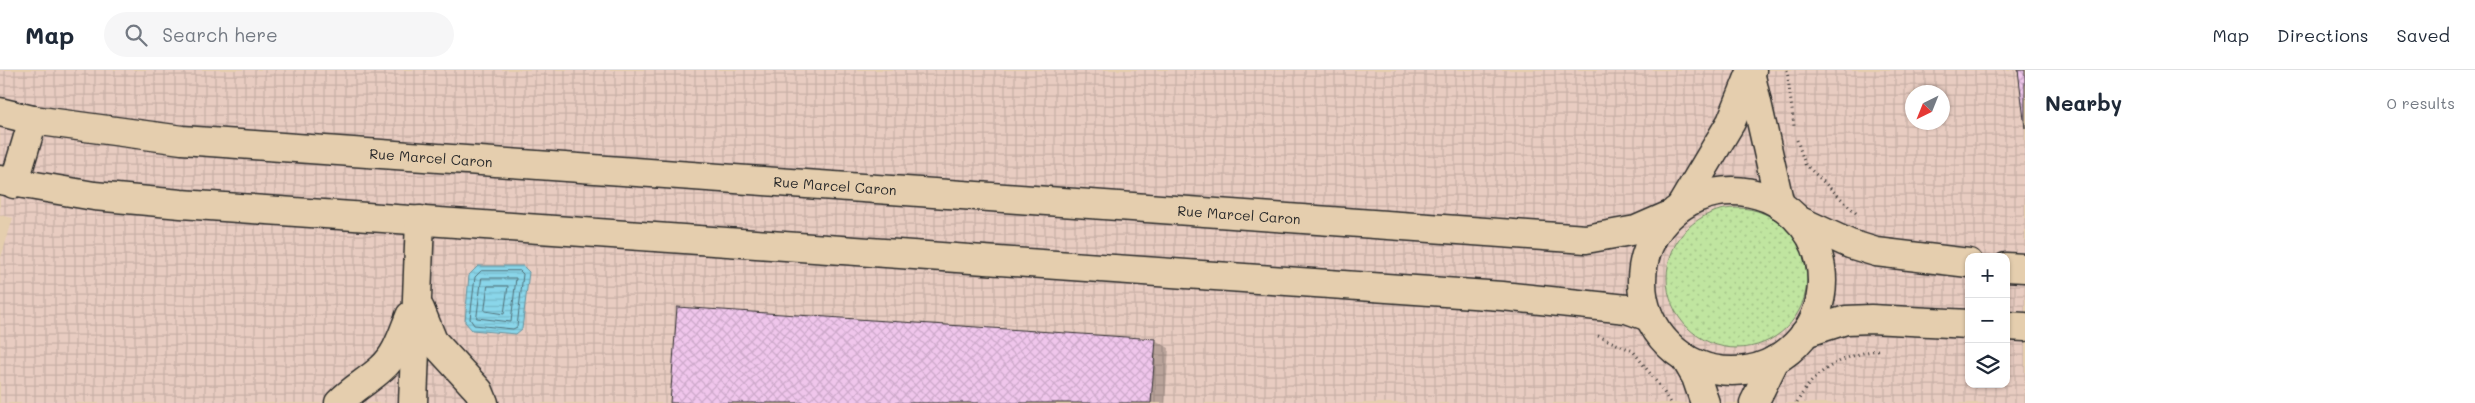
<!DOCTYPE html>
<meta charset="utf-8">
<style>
:root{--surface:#fff;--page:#f6f6f7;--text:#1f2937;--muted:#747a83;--line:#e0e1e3}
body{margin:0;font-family:Mali,sans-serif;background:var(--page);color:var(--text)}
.controls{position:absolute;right:15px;bottom:15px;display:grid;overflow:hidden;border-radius:10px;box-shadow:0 1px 4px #0004}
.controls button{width:45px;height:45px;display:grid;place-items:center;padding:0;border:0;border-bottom:1px solid var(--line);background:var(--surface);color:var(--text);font:25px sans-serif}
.compass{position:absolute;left:1905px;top:15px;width:45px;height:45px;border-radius:50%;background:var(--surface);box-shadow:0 1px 4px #0004;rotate:223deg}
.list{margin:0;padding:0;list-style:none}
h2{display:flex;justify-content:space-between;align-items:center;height:65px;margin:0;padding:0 20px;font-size:21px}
h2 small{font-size:16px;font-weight:400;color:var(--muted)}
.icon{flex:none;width:28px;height:28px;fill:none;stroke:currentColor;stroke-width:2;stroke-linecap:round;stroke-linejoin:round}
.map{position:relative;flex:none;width:2025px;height:333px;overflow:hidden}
header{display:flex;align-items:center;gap:30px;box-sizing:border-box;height:70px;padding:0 25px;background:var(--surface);border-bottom:1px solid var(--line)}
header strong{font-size:24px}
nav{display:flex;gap:28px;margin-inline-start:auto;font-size:18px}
.search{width:350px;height:45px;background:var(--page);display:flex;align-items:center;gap:12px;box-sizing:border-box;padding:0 18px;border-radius:28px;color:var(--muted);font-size:19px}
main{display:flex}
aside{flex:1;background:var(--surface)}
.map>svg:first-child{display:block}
.industrial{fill:url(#industrial-grid);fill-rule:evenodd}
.grass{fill:url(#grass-dots);stroke:#768866}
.water{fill:url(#water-rules);stroke:#64929e}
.shadow{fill:#0003}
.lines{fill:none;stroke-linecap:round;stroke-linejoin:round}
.shore{stroke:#516f77;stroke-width:1}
.building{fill:url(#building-cross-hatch);stroke:#2b2b2b}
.minor-casing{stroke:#2b2b2b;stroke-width:31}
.path{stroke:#2b2b2b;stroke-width:3;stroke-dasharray:1 4;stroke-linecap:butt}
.minor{stroke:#e5ceae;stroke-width:28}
.labels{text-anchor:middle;stroke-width:4.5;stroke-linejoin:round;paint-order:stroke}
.street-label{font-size:14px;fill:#2b2b2b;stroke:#e5ceae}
</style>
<header>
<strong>Map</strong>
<div class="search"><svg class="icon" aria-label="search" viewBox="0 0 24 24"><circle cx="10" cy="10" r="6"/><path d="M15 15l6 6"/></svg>Search here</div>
<nav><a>Map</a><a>Directions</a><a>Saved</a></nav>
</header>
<main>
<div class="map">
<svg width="2025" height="333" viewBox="0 0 2025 333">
<defs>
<pattern id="industrial-grid" width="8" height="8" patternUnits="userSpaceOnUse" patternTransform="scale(1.25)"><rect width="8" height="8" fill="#e8ccc1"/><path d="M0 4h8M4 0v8" fill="none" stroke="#c7afa6"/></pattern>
<pattern id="grass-dots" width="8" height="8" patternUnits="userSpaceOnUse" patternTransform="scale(1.25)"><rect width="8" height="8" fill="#c0e5a0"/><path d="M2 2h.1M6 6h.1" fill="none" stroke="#a5c58a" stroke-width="1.8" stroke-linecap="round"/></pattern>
<pattern id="water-rules" width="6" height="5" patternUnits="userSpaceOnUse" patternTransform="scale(1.25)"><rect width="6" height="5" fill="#8ad6ea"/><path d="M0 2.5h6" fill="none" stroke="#77b8c9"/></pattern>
<pattern id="building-cross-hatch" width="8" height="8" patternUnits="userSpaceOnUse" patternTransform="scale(1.25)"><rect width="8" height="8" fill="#f0c6ec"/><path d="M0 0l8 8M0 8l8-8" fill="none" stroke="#ceaacb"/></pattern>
</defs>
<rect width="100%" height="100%" fill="#e5ceae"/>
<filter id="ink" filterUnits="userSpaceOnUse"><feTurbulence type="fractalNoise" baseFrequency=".02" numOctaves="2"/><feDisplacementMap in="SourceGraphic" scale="10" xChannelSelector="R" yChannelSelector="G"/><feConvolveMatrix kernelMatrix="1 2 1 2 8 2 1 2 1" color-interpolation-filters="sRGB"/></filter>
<g filter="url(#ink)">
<path class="industrial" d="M0,0h2025v333h-2025v-142l13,-43 -13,-3zM1912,22h30v30h-30zM1969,187h37v127h-37z"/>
<circle class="grass" cx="1737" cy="208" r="70"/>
<polygon class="water" points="478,196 523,196 529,202 522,259 516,264 472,260 465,252 469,205"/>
<polygon class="shadow" points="1155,270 1169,278 1165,333 671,333"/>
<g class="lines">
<g class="shore">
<polygon points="520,201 523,204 517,257 513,259 474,255 470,249 475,207 481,201"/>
<polygon points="482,208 516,208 511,252 477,248"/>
<polygon points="488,216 508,216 504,244 485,241"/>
</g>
</g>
<g class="building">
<polygon points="2018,0 2025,0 2025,58"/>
<polygon points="677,237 1156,269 1151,333 670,333"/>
</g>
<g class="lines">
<defs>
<g id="minor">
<polyline points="1751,6 1780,135"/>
<polyline points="0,42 33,50 182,70 1586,169 1636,160 1668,146"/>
<polyline points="0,110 94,126 181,134 1502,226 1627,239 1649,247"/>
<polyline points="14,114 33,50"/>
<circle cx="1732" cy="211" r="90"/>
<polyline points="1681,136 1731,52 1752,0"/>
<polyline points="1798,150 1850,174 1876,182 1969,193"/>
<polyline points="2006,197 2025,198"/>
<polyline points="420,239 433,271 479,321 484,333"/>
<polyline points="2006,256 2025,257"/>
<polyline points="1805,263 1846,250 1871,249 1969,254"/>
<polyline points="1685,288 1696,307 1705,333"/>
<path d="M339,333c13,-14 29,-22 43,-35 15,-13 21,-35 28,-52"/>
<polyline points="413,333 420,150"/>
<polyline points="1754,333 1775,290"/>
</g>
</defs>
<use href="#minor" class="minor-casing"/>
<g class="path">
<polyline points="1787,0 1794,56"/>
<polyline points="1797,70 1805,94 1856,143"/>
<polyline points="1598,266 1633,281 1662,319 1670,333"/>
<path d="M1797,333c15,-32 47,-48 81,-53"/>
</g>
<use href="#minor" class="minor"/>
</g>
</g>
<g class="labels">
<g class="street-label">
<text transform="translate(431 88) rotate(4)" y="5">Rue Marcel Caron</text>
<text transform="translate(835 116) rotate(4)" y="5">Rue Marcel Caron</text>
<text transform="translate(1239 145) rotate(4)" y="5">Rue Marcel Caron</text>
</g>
</g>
</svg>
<div class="controls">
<button>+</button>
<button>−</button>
<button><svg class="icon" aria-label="layers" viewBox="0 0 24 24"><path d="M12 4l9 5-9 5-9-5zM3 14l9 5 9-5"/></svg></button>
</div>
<svg class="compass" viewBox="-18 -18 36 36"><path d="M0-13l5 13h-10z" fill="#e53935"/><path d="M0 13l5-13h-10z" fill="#747a83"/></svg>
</div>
<aside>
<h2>Nearby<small>0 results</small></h2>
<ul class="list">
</ul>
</aside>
</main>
